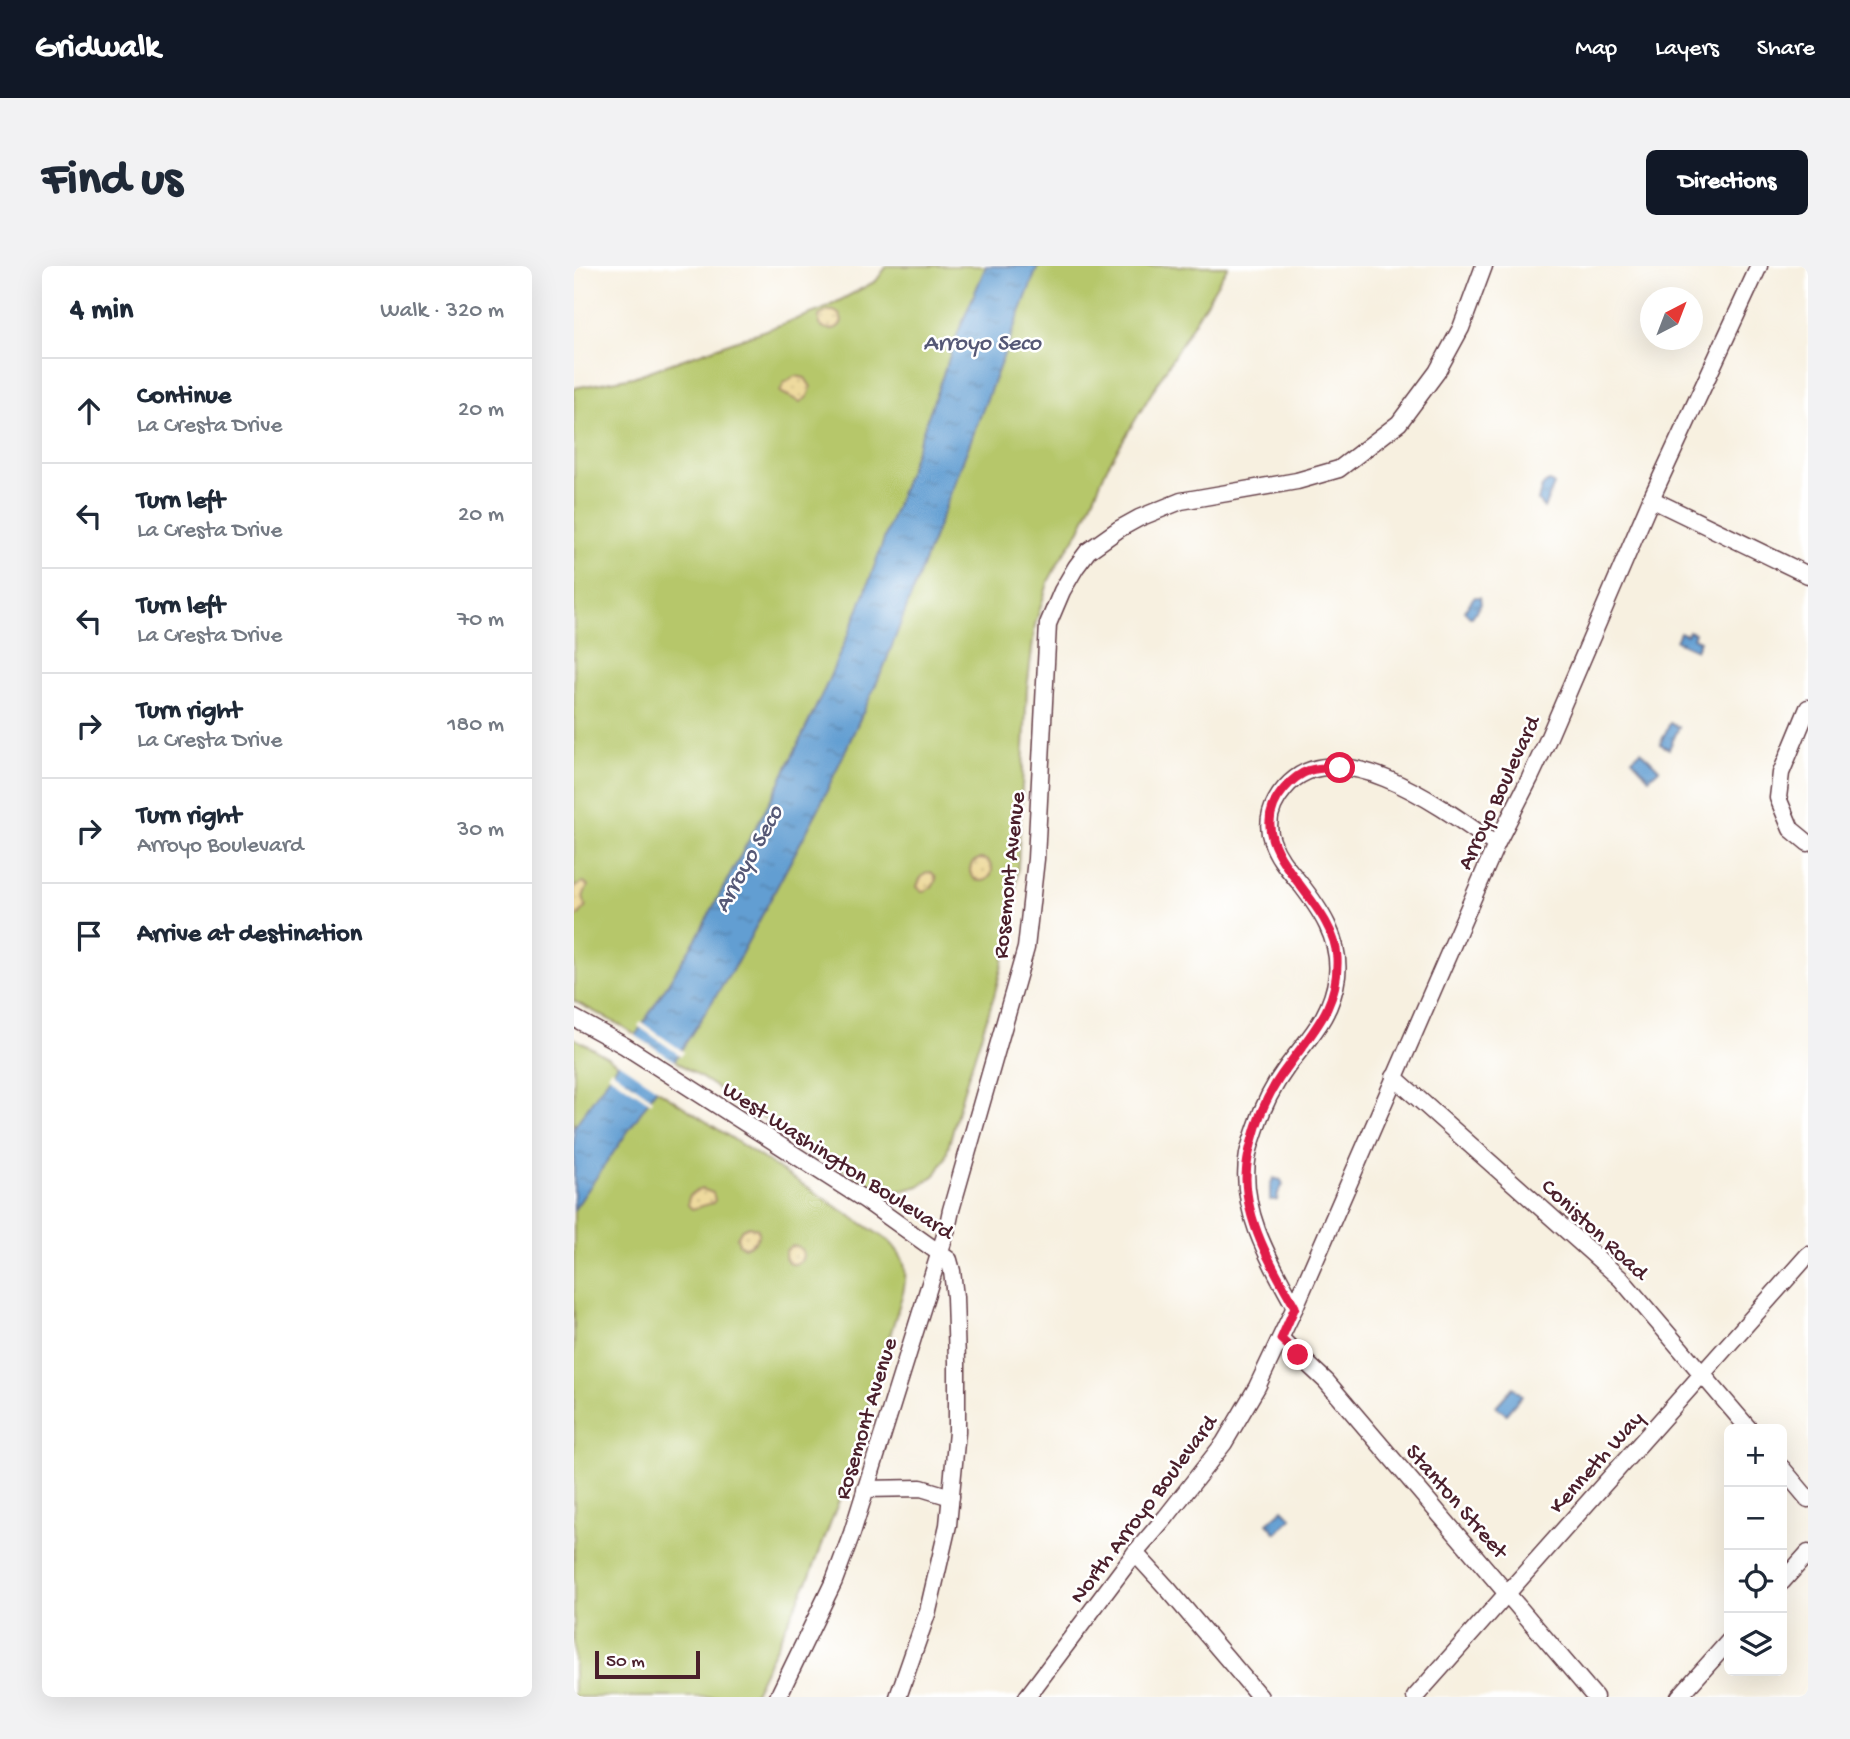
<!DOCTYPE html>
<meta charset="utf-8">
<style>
:root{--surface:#fff;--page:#f2f2f3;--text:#1f2937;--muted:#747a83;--line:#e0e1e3;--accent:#111827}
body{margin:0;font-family:"Gochi Hand",sans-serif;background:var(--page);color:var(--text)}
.controls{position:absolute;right:21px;bottom:21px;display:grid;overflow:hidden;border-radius:10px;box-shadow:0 7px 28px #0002}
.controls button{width:63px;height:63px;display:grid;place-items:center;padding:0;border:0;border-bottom:2px solid var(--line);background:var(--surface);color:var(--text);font:35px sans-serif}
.compass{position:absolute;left:1066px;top:21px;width:63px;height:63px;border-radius:50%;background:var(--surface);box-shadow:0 7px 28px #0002;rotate:42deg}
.scale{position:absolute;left:21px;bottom:18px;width:105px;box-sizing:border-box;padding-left:7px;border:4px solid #4a1f2b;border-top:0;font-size:19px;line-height:24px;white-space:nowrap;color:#4a1f2b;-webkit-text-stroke:5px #fff;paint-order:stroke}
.stop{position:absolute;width:21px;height:21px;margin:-16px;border:5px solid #e11d48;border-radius:50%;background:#fff}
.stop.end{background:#e11d48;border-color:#fff;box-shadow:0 2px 7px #0008}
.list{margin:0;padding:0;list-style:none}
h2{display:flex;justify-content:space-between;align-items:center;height:91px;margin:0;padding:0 28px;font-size:30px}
h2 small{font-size:23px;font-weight:400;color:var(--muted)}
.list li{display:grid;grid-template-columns:46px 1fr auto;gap:21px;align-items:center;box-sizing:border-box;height:105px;padding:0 28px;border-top:2px solid var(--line)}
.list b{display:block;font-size:26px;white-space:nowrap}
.list p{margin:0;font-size:23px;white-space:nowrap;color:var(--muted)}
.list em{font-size:23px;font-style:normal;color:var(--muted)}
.icon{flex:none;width:38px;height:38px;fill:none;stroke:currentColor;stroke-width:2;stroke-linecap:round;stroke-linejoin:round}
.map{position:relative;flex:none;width:1234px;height:1431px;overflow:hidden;border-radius:10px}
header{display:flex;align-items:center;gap:42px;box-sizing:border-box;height:98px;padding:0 35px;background:var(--accent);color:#fff}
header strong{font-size:33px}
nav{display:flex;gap:38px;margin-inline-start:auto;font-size:24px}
.intro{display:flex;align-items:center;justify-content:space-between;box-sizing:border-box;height:168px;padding:0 42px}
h1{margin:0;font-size:49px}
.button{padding:18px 32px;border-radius:10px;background:var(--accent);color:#fff;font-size:24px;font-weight:700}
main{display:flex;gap:42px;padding:0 42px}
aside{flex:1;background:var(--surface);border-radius:10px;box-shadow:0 7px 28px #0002}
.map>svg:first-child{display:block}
.grass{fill:#b6c76a;stroke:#80734a;stroke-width:2}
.sand{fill:url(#sand-dots);stroke:#9c7c64;stroke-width:2}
.water{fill:url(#water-ripples);stroke:#565e7e;stroke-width:2}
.pier{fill:#f7f0e0}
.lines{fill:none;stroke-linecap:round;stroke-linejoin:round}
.minor-casing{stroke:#643e46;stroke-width:19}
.minor{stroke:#fff;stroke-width:16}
.route{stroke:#e11d48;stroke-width:9}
.labels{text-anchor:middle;stroke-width:5;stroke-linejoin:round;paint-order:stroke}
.street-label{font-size:23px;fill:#4a1f2b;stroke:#fff}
.water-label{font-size:24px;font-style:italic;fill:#555876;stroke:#fff}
</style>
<header>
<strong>Gridwalk</strong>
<nav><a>Map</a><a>Layers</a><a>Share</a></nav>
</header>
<div class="intro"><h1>Find us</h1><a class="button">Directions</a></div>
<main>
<aside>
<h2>4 min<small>Walk · 320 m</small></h2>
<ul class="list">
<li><svg class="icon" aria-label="ahead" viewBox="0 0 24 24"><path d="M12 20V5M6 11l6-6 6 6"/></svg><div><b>Continue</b><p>La Cresta Drive</p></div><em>20 m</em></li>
<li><svg class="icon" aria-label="left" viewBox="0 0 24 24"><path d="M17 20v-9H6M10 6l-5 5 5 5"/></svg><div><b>Turn left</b><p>La Cresta Drive</p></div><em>20 m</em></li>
<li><svg class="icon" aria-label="left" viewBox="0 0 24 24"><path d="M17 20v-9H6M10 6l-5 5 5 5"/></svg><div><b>Turn left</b><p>La Cresta Drive</p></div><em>70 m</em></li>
<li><svg class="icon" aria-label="right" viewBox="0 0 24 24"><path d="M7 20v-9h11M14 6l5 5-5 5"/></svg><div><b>Turn right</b><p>La Cresta Drive</p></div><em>180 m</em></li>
<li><svg class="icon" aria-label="right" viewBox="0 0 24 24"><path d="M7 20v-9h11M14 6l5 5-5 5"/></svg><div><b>Turn right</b><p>Arroyo Boulevard</p></div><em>30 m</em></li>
<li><svg class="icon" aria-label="arrive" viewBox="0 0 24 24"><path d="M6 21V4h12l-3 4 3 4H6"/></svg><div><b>Arrive at destination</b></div></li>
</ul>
</aside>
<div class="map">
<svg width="1234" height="1431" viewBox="0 0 1234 1431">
<defs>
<pattern id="sand-dots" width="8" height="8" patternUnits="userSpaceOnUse" patternTransform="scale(1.75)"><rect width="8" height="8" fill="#eeda9e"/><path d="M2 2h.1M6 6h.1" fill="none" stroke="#cebb88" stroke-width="1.8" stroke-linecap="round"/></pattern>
<pattern id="water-ripples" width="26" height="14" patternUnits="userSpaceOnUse" patternTransform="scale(1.75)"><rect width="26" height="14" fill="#629ed2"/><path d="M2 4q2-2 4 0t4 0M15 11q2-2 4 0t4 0" fill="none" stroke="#5380ab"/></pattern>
</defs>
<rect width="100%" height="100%" fill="#fff"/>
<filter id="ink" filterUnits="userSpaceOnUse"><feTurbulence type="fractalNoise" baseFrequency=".0143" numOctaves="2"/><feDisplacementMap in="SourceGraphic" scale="14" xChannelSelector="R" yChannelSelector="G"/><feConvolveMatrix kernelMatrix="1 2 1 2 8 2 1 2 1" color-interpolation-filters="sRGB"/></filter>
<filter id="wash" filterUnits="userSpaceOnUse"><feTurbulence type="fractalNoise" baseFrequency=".00686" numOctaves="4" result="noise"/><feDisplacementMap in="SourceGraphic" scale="28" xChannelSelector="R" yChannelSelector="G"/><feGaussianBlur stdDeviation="1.57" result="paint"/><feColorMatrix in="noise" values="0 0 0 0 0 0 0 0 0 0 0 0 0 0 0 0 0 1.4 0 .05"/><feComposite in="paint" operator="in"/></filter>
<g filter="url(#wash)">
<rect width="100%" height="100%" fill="#f7f0e0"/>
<g class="grass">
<polygon points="313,0 654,0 533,201 506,264 487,292 475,314 461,359 453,423 444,599 437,665 420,730 389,826 371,893 361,909 345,920 327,925 307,924 291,918 46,759 0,735 0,122 59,111 248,44 302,15"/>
<path d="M0,772l32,18 283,185c17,17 19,29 14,52l-63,205 -28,73 -60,126h-178z"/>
</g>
<g class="sand">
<path d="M254,45h6l6,4 2,7c-5,9 -15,9 -23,3v-9z"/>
<path d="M221,110l10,2 6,9c-1,8 -4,12 -11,15l-20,-10 4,-9z"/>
<circle cx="407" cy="604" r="11"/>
<path d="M357,606l5,5c0,8 -6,13 -14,14l-5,-4c2,-8 6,-14 14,-15z"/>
<polygon points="9,616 14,620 9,631 12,641 0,654 0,622"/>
<path d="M128,923l11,4 2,7 -2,3 -21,6 -4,-4c-1,-10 6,-14 14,-16z"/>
<path d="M175,960l9,3c2,9 -5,17 -14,18l-5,-3 -2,-7 5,-8z"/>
<circle cx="220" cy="989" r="9"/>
</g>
<g class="water">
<polygon points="412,0 464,0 309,403 244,544 161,700 72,839 0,944 0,861 40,804 123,671 206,516 251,422 285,343 385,64"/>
<path d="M976,216l4,3 -10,23 -6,-7c2,-8 2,-16 12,-19z"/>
<polygon points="900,331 906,331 907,338 898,351 896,351 890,345"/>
<polygon points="1115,365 1121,367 1119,372 1126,375 1122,384 1102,375 1106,366 1113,369"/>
<polygon points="1096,457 1105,461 1095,483 1086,478"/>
<polygon points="1067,485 1085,503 1075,512 1058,493"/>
<polygon points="699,912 707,914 709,919 704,927 703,934 696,934 696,921"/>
<polygon points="939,1121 948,1129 932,1148 922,1140"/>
<polygon points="709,1243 718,1252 702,1267 693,1257"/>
</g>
<g class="pier">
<polygon points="67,756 110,786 107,790 64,760"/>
<polygon points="59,768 103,796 85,824 42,795"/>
<polygon points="37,803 79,833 77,837 33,808"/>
</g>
</g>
<g filter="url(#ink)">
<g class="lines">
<defs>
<g id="minor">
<polyline points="1077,233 1234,309"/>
<polyline points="1234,442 1207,507 1204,532 1217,563 1234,577"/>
<polyline points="0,752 51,780 291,934 375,994 378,1005 381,1031 383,1096 383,1166 374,1259 354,1345 324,1431"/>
<polyline points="820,811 1047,1013 1175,1163"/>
<path d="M721,1041c-25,-45 -57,-99 -47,-153 2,-9 5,-17 8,-26 7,-22 17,-42 31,-61 22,-30 45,-51 50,-91 4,-37 -17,-67 -39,-95 -10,-12 -21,-24 -26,-40 -7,-19 0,-38 13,-53 52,-61 164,24 211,57"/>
<polyline points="707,1073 752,1115 1021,1431"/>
<polyline points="1208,1202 1234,1233"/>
<polyline points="291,1223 347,1222 377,1231"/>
<polyline points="561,1287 594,1323 686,1431"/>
<polyline points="1208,1316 1234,1287"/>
<polyline points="204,1431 260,1315 278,1267 373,963 377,944 452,682 462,593 474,358 488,325 502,301 514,285 545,263 565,252 607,235 723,215 765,203 825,157 863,106 887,62 910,0"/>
<polyline points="453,1431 561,1287 592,1251 650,1177 683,1121 721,1041 922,579 956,512 971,480 1077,233 1185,0"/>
<polyline points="841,1431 1234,989"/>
<polyline points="1105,1431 1155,1375"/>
</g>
</defs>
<use href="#minor" class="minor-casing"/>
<use href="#minor" class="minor"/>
</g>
</g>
<g class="lines" filter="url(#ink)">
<path class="route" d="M724,1089l-17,-16 14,-32c-22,-39 -48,-82 -49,-128 0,-18 5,-35 10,-52 7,-22 18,-43 32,-61 26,-36 51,-60 49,-108 -2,-62 -104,-110 -53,-169 17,-20 30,-22 56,-21"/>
</g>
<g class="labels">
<g class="street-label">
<text transform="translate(923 526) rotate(-65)" y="8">Arroyo Boulevard</text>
<text transform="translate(433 609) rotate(-84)" y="8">Rosemont Avenue</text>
<text transform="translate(265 893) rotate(33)" y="8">West Washington Boulevard</text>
<text transform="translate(1022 962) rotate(43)" y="8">Coniston Road</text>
<text transform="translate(290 1152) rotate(-73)" y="8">Rosemont Avenue</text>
<text transform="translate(1021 1195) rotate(-48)" y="8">Kenneth Way</text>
<text transform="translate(884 1234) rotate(49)" y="8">Stanton Street</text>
<text transform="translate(568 1242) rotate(-53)" y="8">North Arroyo Boulevard</text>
</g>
<g class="water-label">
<text x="408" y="83">Arroyo Seco</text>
<text transform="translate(173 592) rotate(-61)" y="8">Arroyo Seco</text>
</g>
</g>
</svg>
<div class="controls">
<button>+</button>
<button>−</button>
<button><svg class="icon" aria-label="locate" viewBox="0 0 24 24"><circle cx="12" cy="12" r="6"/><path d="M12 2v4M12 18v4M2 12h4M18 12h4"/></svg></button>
<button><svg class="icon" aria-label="layers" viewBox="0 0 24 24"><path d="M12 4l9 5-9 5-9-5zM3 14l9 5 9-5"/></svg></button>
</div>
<svg class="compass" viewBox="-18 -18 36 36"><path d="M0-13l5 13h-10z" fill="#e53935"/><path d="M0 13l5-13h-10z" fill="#747a83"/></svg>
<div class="scale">50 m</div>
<div class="stop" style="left:766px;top:502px"></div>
<div class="stop end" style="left:724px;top:1089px"></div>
</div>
</main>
